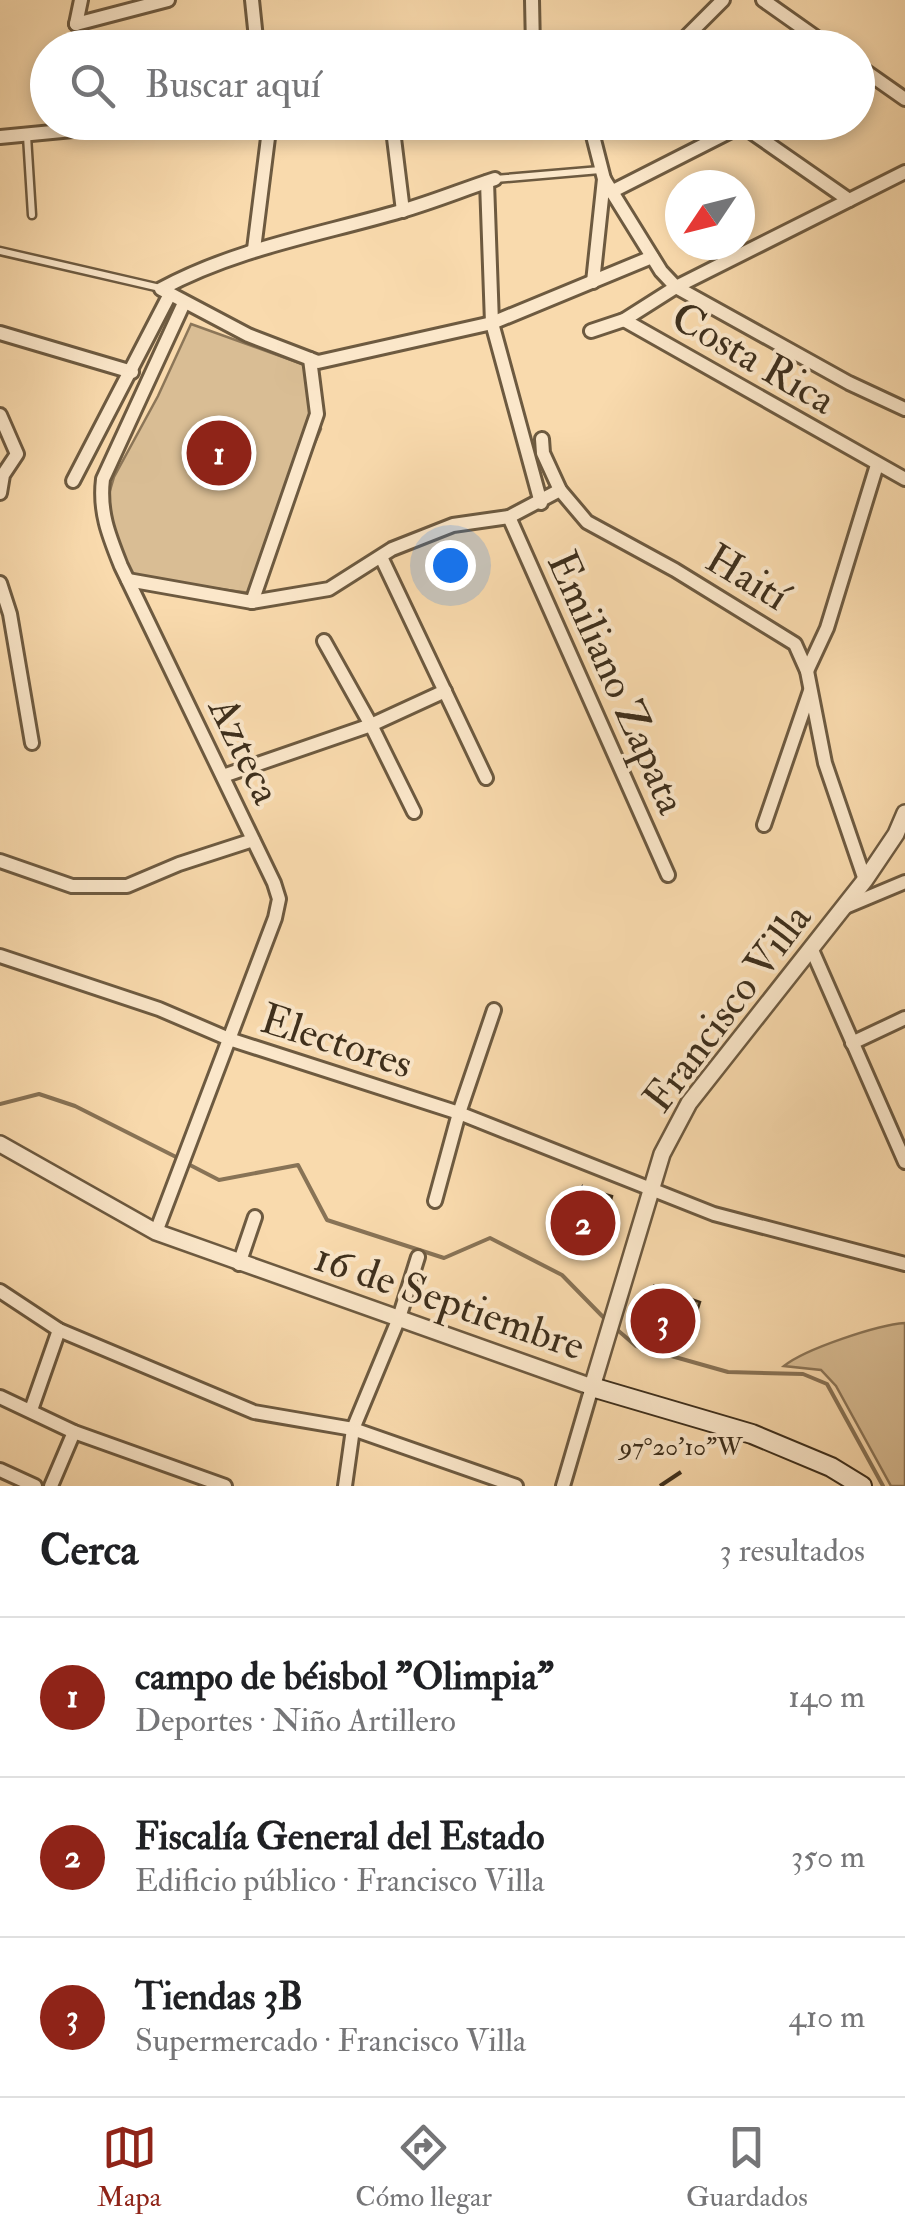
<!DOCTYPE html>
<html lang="es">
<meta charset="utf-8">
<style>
:root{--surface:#fff;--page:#f2f2f2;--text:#202124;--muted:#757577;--line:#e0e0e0;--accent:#8f2418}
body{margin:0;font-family:"IM FELL Double Pica",serif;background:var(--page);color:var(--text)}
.compass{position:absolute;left:665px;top:170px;width:90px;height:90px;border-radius:50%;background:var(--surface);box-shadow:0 5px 15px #0003;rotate:235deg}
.you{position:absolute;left:450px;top:565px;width:35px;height:35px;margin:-25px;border:8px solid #fff;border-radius:50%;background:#1a73e8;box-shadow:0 0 0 15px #1a73e833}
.badge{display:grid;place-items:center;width:65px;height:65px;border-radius:50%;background:var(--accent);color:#fff;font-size:32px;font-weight:700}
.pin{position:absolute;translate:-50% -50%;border:5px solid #fff;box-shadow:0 2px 10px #0006}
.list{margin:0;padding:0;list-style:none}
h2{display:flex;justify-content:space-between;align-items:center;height:130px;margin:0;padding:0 40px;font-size:42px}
h2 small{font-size:32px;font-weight:400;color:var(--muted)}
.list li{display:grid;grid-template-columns:65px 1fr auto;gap:30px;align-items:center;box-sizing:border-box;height:160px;padding:0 40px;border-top:2px solid var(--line)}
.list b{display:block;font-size:38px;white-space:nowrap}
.list p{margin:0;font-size:32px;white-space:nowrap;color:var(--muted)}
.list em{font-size:32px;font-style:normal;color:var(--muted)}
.icon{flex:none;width:55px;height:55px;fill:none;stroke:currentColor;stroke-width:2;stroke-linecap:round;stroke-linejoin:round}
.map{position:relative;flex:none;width:905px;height:1486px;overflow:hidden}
.search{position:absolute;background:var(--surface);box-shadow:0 5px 15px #0003;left:30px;right:30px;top:30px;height:110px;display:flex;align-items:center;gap:25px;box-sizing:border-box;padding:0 35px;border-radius:55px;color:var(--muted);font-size:38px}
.sheet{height:610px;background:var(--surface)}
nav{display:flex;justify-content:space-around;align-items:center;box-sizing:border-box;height:140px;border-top:2px solid var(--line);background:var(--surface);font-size:28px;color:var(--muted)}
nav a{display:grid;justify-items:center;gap:5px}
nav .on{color:var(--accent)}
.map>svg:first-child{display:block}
.green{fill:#d9bd94;stroke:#8c7658;stroke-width:2.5}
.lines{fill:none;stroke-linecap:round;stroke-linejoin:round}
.stream{stroke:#887356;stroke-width:4}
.service-casing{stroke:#6d5a40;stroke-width:11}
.minor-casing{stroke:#6d5a40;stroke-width:18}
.tertiary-casing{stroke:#6d5a40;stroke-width:20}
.secondary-casing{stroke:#3e2f1c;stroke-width:22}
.service{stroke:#fbe7ca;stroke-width:6}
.minor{stroke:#fbe7ca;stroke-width:12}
.tertiary{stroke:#fbe7ca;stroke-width:15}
.secondary{stroke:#fbe7ca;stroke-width:18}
.wall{fill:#897559;stroke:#3e2f1c;stroke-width:2.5}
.shaded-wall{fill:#6f5f48;stroke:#3e2f1c;stroke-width:2.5}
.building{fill:#9f8867;stroke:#3e2f1c;stroke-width:2.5}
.ticks{fill:none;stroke:#3e2f1c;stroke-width:4}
.labels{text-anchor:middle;stroke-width:8;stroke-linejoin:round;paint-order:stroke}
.street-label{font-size:42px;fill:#3e2f1c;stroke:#fbe7ca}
.ticks-label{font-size:25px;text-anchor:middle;fill:#3e2f1c;stroke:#fbe7ca;stroke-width:8;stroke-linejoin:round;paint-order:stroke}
</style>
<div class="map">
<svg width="905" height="1486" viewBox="0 0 905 1486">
<rect width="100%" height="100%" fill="#f9daad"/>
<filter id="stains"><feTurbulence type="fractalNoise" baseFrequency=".002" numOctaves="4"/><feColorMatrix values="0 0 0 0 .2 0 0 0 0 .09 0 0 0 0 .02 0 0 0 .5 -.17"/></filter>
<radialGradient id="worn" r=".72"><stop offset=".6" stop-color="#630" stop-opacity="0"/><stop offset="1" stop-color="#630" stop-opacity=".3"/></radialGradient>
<g class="green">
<polygon points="191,324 305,365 321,429 250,593 129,577 112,538 106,504 114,477 158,396"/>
<path d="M905,1323v163h-14l-55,-100 -15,-16 -37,-4c21,-17 93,-41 121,-43z"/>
</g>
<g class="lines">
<g class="stream">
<polyline points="0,1104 39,1094 75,1106 180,1159"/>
<polyline points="188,1164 219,1180 298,1165 327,1220 444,1258 490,1238 562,1275 607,1321"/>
<polyline points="614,1327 636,1346 728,1372 803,1374 827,1384 883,1486"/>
</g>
<defs>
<g id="service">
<polyline points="27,136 32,215"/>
<polyline points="495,179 600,170"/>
<polyline points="0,251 160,288"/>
</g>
<g id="minor">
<polyline points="252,0 257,48"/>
<polyline points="532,0 533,48"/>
<polyline points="763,0 831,48"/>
<polyline points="76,24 168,0"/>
<polyline points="76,24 81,0"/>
<polyline points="675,48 723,0"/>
<polyline points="858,66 905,99"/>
<polyline points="392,122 403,211"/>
<polyline points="737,122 849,200"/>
<polyline points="0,137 156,122"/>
<path d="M495,179c-31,10 -62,23 -94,32 -82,24 -164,37 -240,78l87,46 70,27 174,-39 160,-66"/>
<polyline points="604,179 661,271 676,287 849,383 905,409"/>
<polyline points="487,182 492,323 541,503"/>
<polyline points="611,192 741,126"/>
<polyline points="254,249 270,122"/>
<polyline points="593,282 604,179 592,132 602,122"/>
<polyline points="624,320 905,479"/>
<polyline points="591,331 624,320 676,287 905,172"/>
<polyline points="0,333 132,372"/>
<polyline points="0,415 17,454 3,475 0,493"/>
<polyline points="542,439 543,453 560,490 587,522 675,570 795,644 807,671 825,763 865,880"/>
<polyline points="73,481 170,294"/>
<polyline points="509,517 668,875"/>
<polyline points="382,559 486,778"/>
<polyline points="128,580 252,602 329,589 392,549 453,525 509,517 560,490"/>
<polyline points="0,583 10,614 32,743"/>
<polyline points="252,602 317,414 310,359"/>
<polyline points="324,641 371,725 414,812"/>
<polyline points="807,671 827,628 877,465"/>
<polyline points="223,776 371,725 445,691"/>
<polyline points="764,825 810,691"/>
<polyline points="0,861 72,886 127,886 179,864 253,840"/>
<polyline points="843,908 905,882"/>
<polyline points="812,950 905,1162"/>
<polyline points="0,956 159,1009 229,1039 459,1113 714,1214 905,1264"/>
<polyline points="852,1043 905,1018"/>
<polyline points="435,1201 459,1113 494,1010"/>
<path d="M156,1232l119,-314 4,-19 -5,-16 -153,-317c-12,-30 -22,-54 -18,-87l81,-176"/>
<polyline points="239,1264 255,1217"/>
<polyline points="0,1291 59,1330 254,1412 353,1429 516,1486"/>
<polyline points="0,1397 74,1432 225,1486"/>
<polyline points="31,1410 59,1330"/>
<polyline points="0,1470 35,1486"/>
<polyline points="51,1486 74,1432"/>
<polyline points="345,1486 353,1429 399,1318 418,1257"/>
<polyline points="563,1486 592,1387"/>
</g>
<polyline id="tertiary" points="0,1144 156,1232 592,1387 662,1154 689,1103 865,880 896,834 905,813"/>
<polyline id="secondary" points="592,1387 752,1434 831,1467 862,1486"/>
</defs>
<use href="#service" class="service-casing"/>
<use href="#minor" class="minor-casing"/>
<use href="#tertiary" class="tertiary-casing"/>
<use href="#secondary" class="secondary-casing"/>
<use href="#service" class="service"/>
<use href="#minor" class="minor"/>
<use href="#tertiary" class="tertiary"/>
<use href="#secondary" class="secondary"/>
</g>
<g class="wall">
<polygon points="582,1187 593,1244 563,1236 572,1201"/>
<polygon points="654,1286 692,1327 682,1341 635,1325 644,1300"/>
</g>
<g class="shaded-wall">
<polygon points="573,1222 603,1230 593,1244 563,1236"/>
<polygon points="645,1311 692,1327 682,1341 635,1325"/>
</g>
<g class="building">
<polygon points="582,1187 612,1196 603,1230 573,1222"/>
<polygon points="654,1286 700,1302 692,1327 645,1311"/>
</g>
<path class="ticks" d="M660,1486l21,-14"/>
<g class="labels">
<g class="street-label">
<text transform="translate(754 357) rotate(30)" y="15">Costa Rica</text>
<text transform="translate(748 576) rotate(31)" y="15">Haití</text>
<text transform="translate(618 682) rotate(66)" y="15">Emiliano Zapata</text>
<text transform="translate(246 750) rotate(64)" y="15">Azteca</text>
<text transform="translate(726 1007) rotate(-53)" y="15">Francisco Villa</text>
<text transform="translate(337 1040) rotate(18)" y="15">Electores</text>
<text transform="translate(450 1300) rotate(19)" y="15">16 de Septiembre</text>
</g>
</g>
<g class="ticks-label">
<text x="681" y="1455">97°20'10"W</text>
</g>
<rect width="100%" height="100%" filter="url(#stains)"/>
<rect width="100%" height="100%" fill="url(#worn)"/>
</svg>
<svg class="compass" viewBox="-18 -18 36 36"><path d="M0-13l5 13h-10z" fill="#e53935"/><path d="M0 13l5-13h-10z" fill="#757577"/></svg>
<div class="you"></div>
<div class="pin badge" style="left:219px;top:453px">1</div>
<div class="pin badge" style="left:583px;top:1223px">2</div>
<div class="pin badge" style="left:663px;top:1321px">3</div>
<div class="search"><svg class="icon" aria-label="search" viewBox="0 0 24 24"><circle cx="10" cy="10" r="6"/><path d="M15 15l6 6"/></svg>Buscar aquí</div>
</div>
<section class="sheet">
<h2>Cerca<small>3 resultados</small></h2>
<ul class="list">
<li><span class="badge">1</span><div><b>campo de béisbol &quot;Olimpia&quot;</b><p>Deportes · Niño Artillero</p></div><em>140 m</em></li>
<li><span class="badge">2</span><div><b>Fiscalía General del Estado</b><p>Edificio público · Francisco Villa</p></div><em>350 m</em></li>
<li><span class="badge">3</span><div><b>Tiendas 3B</b><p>Supermercado · Francisco Villa</p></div><em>410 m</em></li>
</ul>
</section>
<nav>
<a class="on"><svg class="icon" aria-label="map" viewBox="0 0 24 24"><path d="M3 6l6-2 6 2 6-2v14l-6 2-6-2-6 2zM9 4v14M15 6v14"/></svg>Mapa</a>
<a><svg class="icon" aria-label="directions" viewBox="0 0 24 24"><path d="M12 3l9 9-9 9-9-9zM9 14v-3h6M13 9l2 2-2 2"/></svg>Cómo llegar</a>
<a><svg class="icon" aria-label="saved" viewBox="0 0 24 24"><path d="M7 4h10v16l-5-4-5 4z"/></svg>Guardados</a>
</nav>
